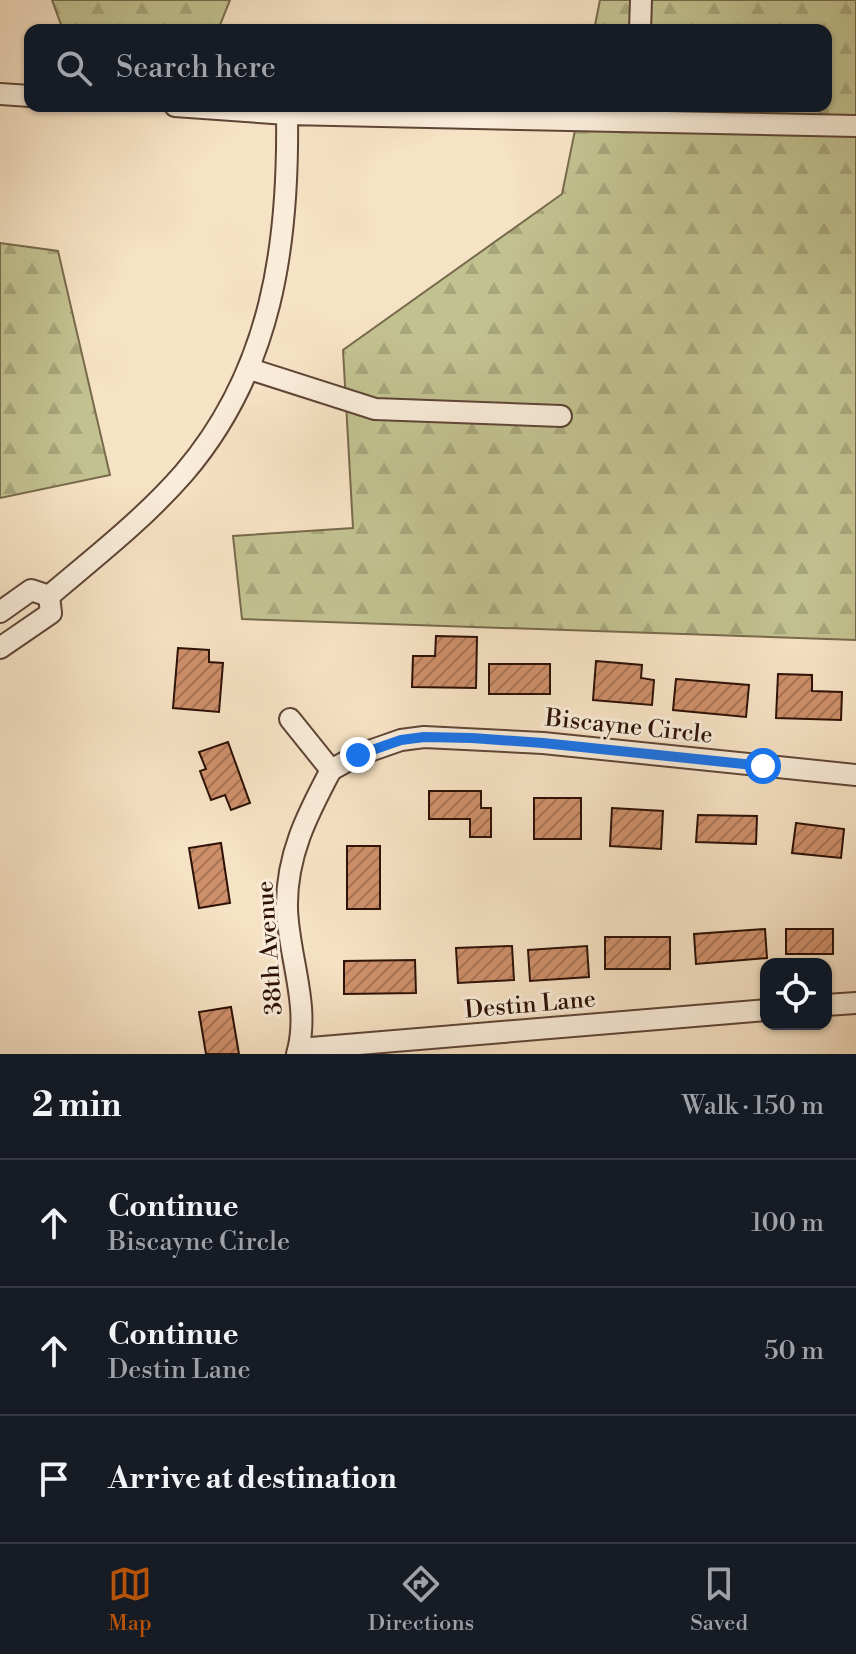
<!DOCTYPE html>
<meta charset="utf-8">
<style>
:root{--surface:#171b24;--page:#242831;--text:#f1f3f6;--muted:#9ea1a6;--line:#363941;--accent:#b45309}
body{margin:0;font-family:"Libre Bodoni",serif;background:var(--page);color:var(--text)}
.controls{position:absolute;right:24px;bottom:24px;display:grid;overflow:hidden;border-radius:16px;box-shadow:0 2px 6px #0004}
.controls button{width:72px;height:72px;display:grid;place-items:center;padding:0;border:0;border-bottom:2px solid var(--line);background:var(--surface);color:var(--text);font:40px sans-serif}
.stop{position:absolute;width:24px;height:24px;margin:-18px;border:6px solid #1a73e8;border-radius:50%;background:#fff}
.stop.end{background:#1a73e8;border-color:#fff;box-shadow:0 2px 8px #0008}
.list{margin:0;padding:0;list-style:none}
h2{display:flex;justify-content:space-between;align-items:center;height:104px;margin:0;padding:0 32px;font-size:34px}
h2 small{font-size:26px;font-weight:400;color:var(--muted)}
.list li{display:grid;grid-template-columns:52px 1fr auto;gap:24px;align-items:center;box-sizing:border-box;height:128px;padding:0 32px;border-top:2px solid var(--line)}
.list b{display:block;font-size:30px;white-space:nowrap}
.list p{margin:0;font-size:26px;white-space:nowrap;color:var(--muted)}
.list em{font-size:26px;font-style:normal;color:var(--muted)}
.icon{flex:none;width:44px;height:44px;fill:none;stroke:currentColor;stroke-width:2;stroke-linecap:round;stroke-linejoin:round}
.map{position:relative;flex:none;width:856px;height:1054px;overflow:hidden}
.search{position:absolute;background:var(--surface);box-shadow:0 2px 6px #0004;left:24px;right:24px;top:24px;height:88px;display:flex;align-items:center;gap:20px;box-sizing:border-box;padding:0 28px;border-radius:16px;color:var(--muted);font-size:30px}
.sheet{height:488px;background:var(--surface)}
nav{display:flex;justify-content:space-around;align-items:center;box-sizing:border-box;height:112px;border-top:2px solid var(--line);background:var(--surface);font-size:22px;color:var(--muted)}
nav a{display:grid;justify-items:center;gap:4px}
nav .on{color:var(--accent)}
.map>svg:first-child{display:block}
.forest{fill:url(#forest-firs);stroke:#786a4c;stroke-width:2}
.building{fill:url(#building-hatch);stroke:#2d1107;stroke-width:2}
.lines{fill:none;stroke-linecap:round;stroke-linejoin:round}
.minor-casing{stroke:#5f4536;stroke-width:24}
.minor{stroke:#f9ecd9;stroke-width:20}
.route{stroke:#1a73e8;stroke-width:10}
.labels{text-anchor:middle;stroke-width:6;stroke-linejoin:round;paint-order:stroke}
.street-label{font-size:24px;fill:#2d1107;stroke:#f9ecd9}
</style>
<div class="map">
<svg width="856" height="1054" viewBox="0 0 856 1054">
<defs>
<pattern id="forest-firs" width="22" height="20" patternUnits="userSpaceOnUse" patternTransform="scale(2)"><rect width="22" height="20" fill="#c2c290"/><path d="M5 1l3.5 6h-7zM16 11l3.5 6h-7z" fill="#a7a67b"/></pattern>
<pattern id="building-hatch" width="6" height="6" patternUnits="userSpaceOnUse" patternTransform="scale(2)"><rect width="6" height="6" fill="#ce906b"/><path d="M-1 1l2-2M0 6l6-6M5 7l2-2" fill="none" stroke="#a87456"/></pattern>
</defs>
<rect width="100%" height="100%" fill="#f6e2c4"/>
<filter id="stains"><feTurbulence type="fractalNoise" baseFrequency=".0025" numOctaves="4"/><feColorMatrix values="0 0 0 0 .2 0 0 0 0 .09 0 0 0 0 .02 0 0 0 .5 -.17"/></filter>
<radialGradient id="worn" r=".72"><stop offset=".6" stop-color="#630" stop-opacity="0"/><stop offset="1" stop-color="#630" stop-opacity=".3"/></radialGradient>
<g class="forest">
<polygon points="52,0 230,0 218,30 63,30"/>
<polygon points="600,0 856,0 856,640 242,619 233,536 353,528 343,350 562,194 580,106 826,106 826,30 594,30"/>
<polygon points="0,243 58,251 110,475 0,498"/>
</g>
<g class="building">
<polygon points="436,636 477,637 476,688 412,687 413,656 435,656"/>
<polygon points="178,648 209,650 209,662 223,663 219,712 173,708"/>
<polygon points="596,661 642,665 641,678 654,680 652,705 593,700"/>
<rect x="489" y="664" width="61" height="30"/>
<polygon points="778,674 812,675 812,691 842,692 841,720 776,718"/>
<polygon points="676,679 749,685 746,717 673,710"/>
<polygon points="228,742 250,803 231,810 225,795 211,800 200,771 206,769 199,752"/>
<polygon points="429,791 481,791 481,808 491,808 491,837 470,837 470,819 429,819"/>
<rect x="534" y="798" width="47" height="41"/>
<polygon points="612,808 663,811 661,849 610,846"/>
<polygon points="698,815 757,816 756,844 696,842"/>
<polygon points="796,823 844,829 841,858 792,853"/>
<polygon points="221,843 230,903 199,908 189,848"/>
<rect x="347" y="846" width="33" height="63"/>
<polygon points="765,929 767,958 696,964 694,934"/>
<rect x="786" y="929" width="47" height="25"/>
<rect x="605" y="937" width="65" height="32"/>
<polygon points="512,946 514,980 458,983 456,948"/>
<polygon points="587,946 589,977 530,981 528,950"/>
<polygon points="415,960 416,993 344,994 344,961"/>
<polygon points="231,1007 239,1054 206,1054 199,1012"/>
</g>
<g class="lines">
<defs>
<g id="minor">
<polyline points="640,30 641,0"/>
<polyline points="0,94 30,96"/>
<polyline points="175,106 287,114"/>
<polyline points="250,369 375,409 561,416"/>
<path d="M49,596c46,-39 95,-77 135,-123 88,-103 105,-228 103,-359l569,12"/>
<polyline points="0,612 31,590 49,596"/>
<polyline points="0,648 51,613 49,596"/>
<polyline points="290,719 331,770"/>
<polyline points="331,770 358,755 401,740 424,737 543,743 856,775"/>
<polyline points="826,1005 856,1003"/>
<polyline points="299,1049 766,1010"/>
<path d="M297,1054c14,-47 -9,-99 -10,-146 -1,-52 20,-93 44,-138"/>
</g>
</defs>
<use href="#minor" class="minor-casing"/>
<use href="#minor" class="minor"/>
</g>
<g class="lines">
<polyline class="route" points="358,755 401,740 424,737 472,738 543,743 763,766"/>
</g>
<g class="labels">
<g class="street-label">
<text transform="translate(629 726) rotate(6)" y="8">Biscayne Circle</text>
<text transform="translate(269 948) rotate(-94)" y="8">38th Avenue</text>
<text transform="translate(530 1004) rotate(-5)" y="8">Destin Lane</text>
</g>
</g>
<rect width="100%" height="100%" filter="url(#stains)"/>
<rect width="100%" height="100%" fill="url(#worn)"/>
</svg>
<div class="controls">
<button><svg class="icon" aria-label="locate" viewBox="0 0 24 24"><circle cx="12" cy="12" r="6"/><path d="M12 2v4M12 18v4M2 12h4M18 12h4"/></svg></button>
</div>
<div class="stop" style="left:763px;top:766px"></div>
<div class="stop end" style="left:358px;top:755px"></div>
<div class="search"><svg class="icon" aria-label="search" viewBox="0 0 24 24"><circle cx="10" cy="10" r="6"/><path d="M15 15l6 6"/></svg>Search here</div>
</div>
<section class="sheet">
<h2>2 min<small>Walk · 150 m</small></h2>
<ul class="list">
<li><svg class="icon" aria-label="ahead" viewBox="0 0 24 24"><path d="M12 20V5M6 11l6-6 6 6"/></svg><div><b>Continue</b><p>Biscayne Circle</p></div><em>100 m</em></li>
<li><svg class="icon" aria-label="ahead" viewBox="0 0 24 24"><path d="M12 20V5M6 11l6-6 6 6"/></svg><div><b>Continue</b><p>Destin Lane</p></div><em>50 m</em></li>
<li><svg class="icon" aria-label="arrive" viewBox="0 0 24 24"><path d="M6 21V4h12l-3 4 3 4H6"/></svg><div><b>Arrive at destination</b></div></li>
</ul>
</section>
<nav>
<a class="on"><svg class="icon" aria-label="map" viewBox="0 0 24 24"><path d="M3 6l6-2 6 2 6-2v14l-6 2-6-2-6 2zM9 4v14M15 6v14"/></svg>Map</a>
<a><svg class="icon" aria-label="directions" viewBox="0 0 24 24"><path d="M12 3l9 9-9 9-9-9zM9 14v-3h6M13 9l2 2-2 2"/></svg>Directions</a>
<a><svg class="icon" aria-label="saved" viewBox="0 0 24 24"><path d="M7 4h10v16l-5-4-5 4z"/></svg>Saved</a>
</nav>
